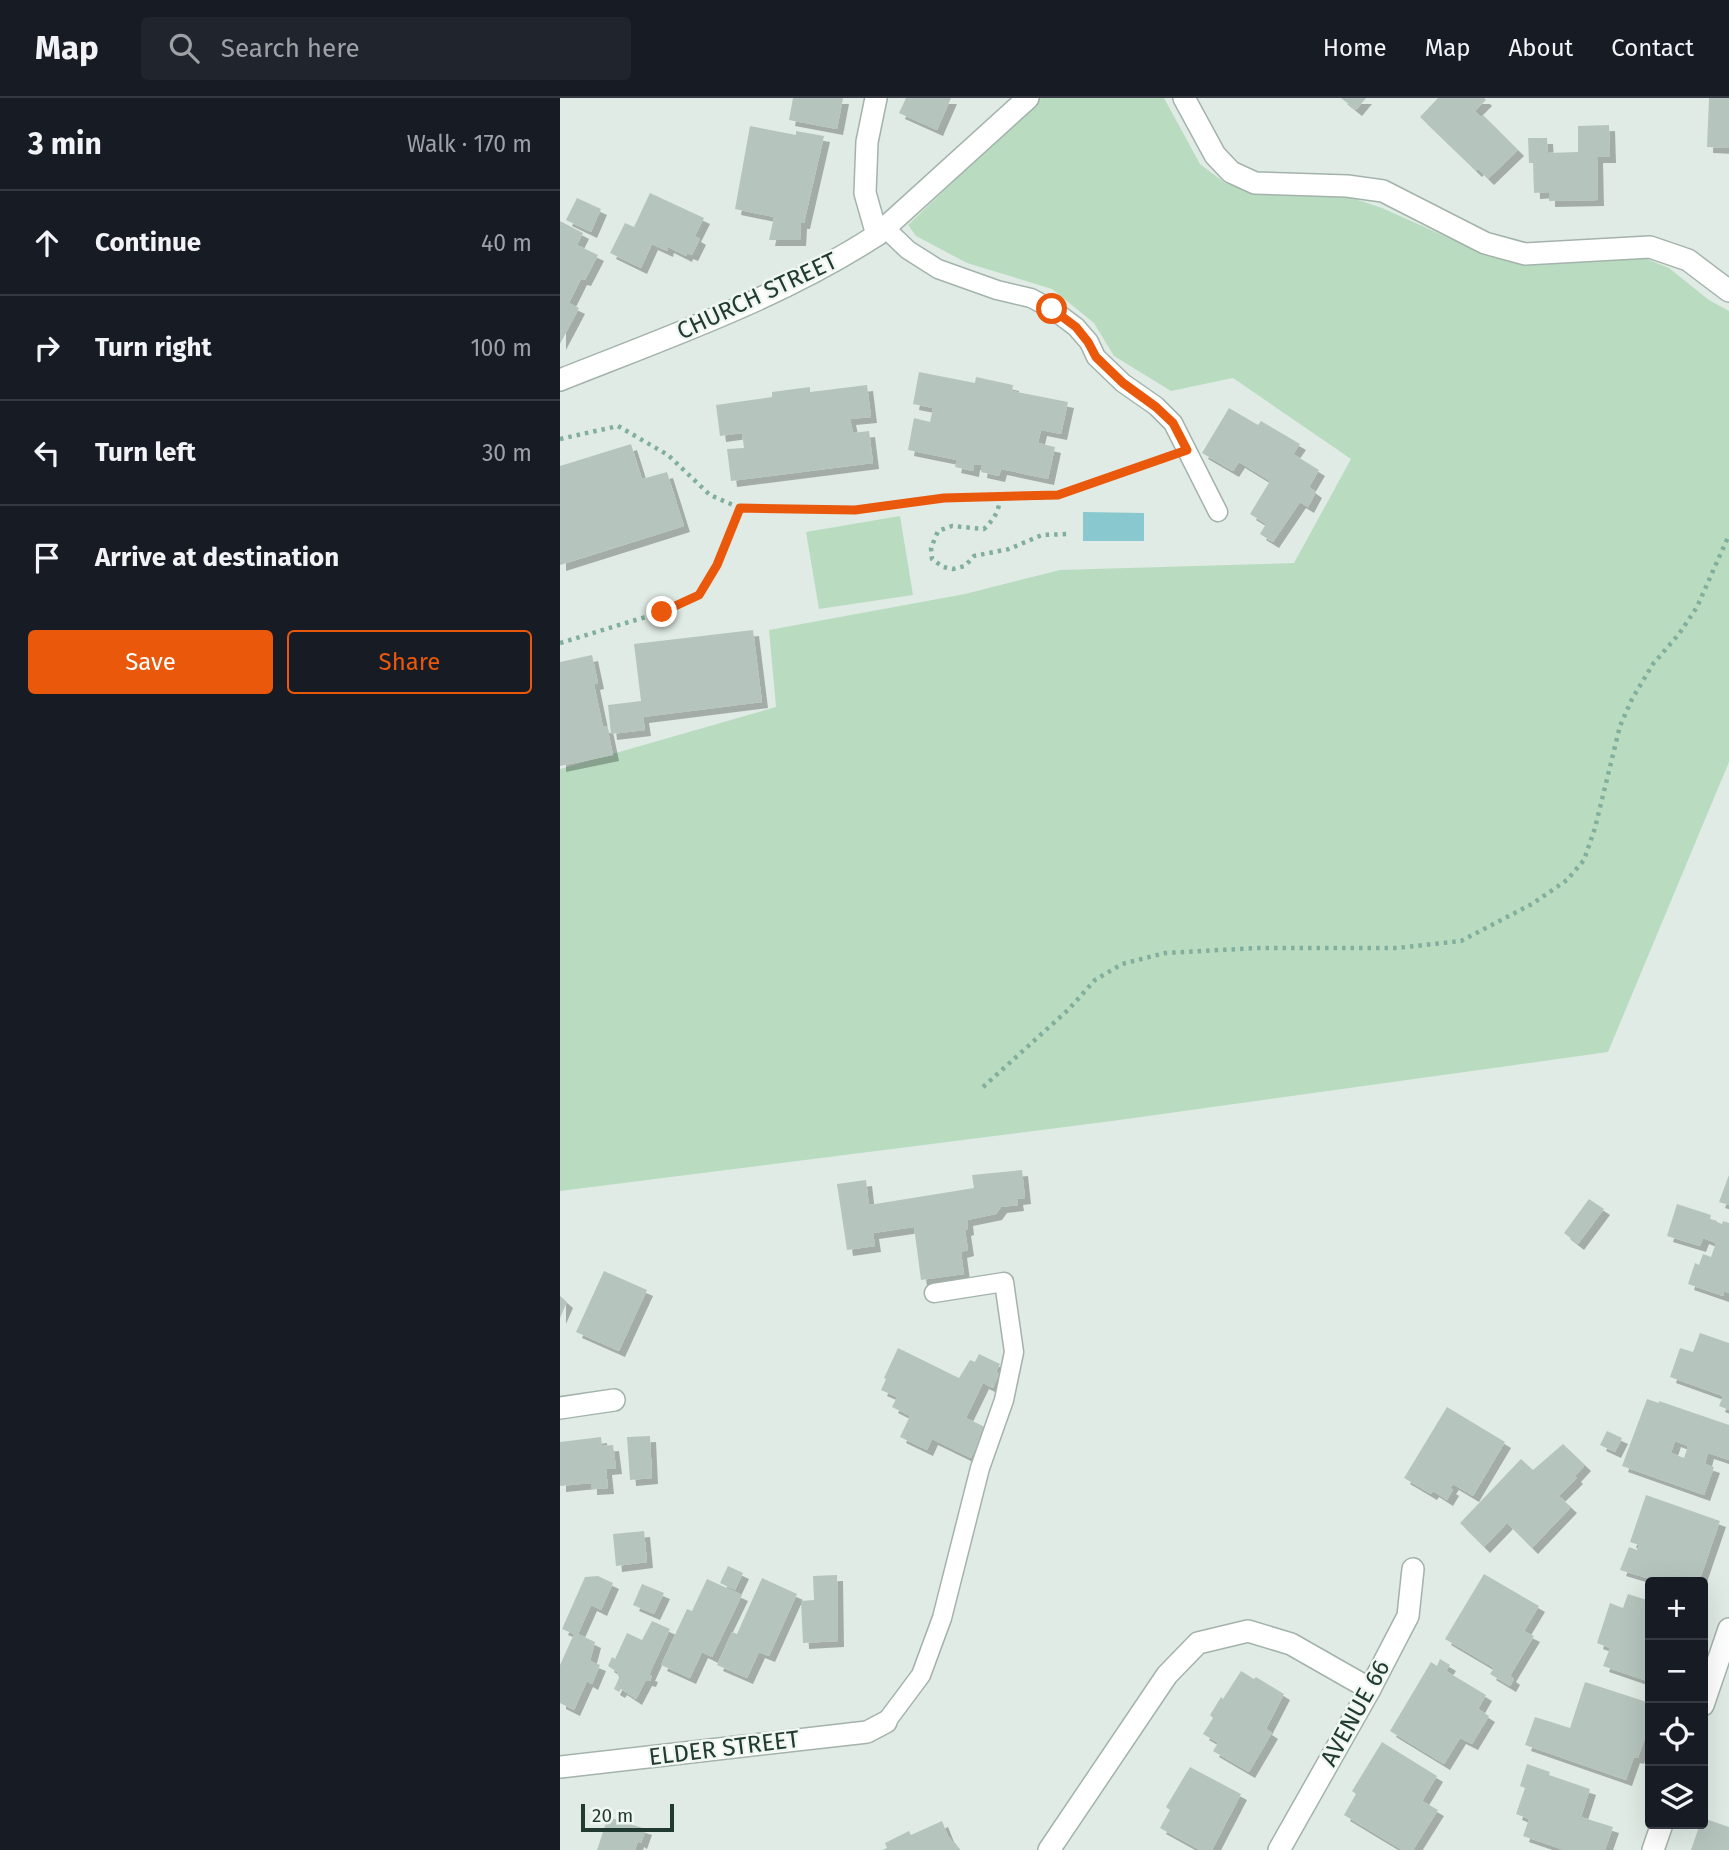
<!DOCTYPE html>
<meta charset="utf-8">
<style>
:root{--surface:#171b24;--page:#20242c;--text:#f1f3f6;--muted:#9ea1a6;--line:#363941;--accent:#ea580c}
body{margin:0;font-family:"Fira Sans",sans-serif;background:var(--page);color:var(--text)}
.controls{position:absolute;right:21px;bottom:21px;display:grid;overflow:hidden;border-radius:7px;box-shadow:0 7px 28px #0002}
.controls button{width:63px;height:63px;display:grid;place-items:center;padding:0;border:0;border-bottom:2px solid var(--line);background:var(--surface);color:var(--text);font:35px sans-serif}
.scale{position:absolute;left:21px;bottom:18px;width:93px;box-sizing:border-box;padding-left:7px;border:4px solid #213b32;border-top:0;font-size:19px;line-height:24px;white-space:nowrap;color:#213b32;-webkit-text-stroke:5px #f0f7f3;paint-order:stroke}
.stop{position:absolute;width:21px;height:21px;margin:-16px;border:5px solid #ea580c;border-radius:50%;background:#fff}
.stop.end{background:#ea580c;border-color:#fff;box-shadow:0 2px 7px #0008}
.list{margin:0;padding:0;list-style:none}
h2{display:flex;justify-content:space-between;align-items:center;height:91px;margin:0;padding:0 28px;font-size:30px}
h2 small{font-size:23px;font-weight:400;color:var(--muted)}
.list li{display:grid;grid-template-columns:46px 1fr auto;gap:21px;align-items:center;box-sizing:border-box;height:105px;padding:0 28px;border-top:2px solid var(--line)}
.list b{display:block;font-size:26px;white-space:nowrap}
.list em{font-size:23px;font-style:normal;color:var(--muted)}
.actions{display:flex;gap:14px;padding:21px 28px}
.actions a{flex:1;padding:16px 0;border:2px solid var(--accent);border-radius:7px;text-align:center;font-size:24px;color:var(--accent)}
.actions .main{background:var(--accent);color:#fff}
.icon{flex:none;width:38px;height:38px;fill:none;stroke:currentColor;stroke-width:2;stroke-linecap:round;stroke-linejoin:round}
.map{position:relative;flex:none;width:1169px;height:1752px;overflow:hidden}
header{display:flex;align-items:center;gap:42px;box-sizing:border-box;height:98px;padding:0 35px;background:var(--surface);border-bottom:2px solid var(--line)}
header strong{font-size:33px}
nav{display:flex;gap:38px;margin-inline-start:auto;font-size:24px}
.search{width:490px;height:63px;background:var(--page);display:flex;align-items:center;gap:18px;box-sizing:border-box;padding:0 24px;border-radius:7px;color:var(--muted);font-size:26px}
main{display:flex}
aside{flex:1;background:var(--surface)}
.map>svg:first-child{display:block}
.green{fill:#b9dcc1}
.water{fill:#89c8cf}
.building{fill:#b5c5be;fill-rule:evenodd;filter:url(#shadow)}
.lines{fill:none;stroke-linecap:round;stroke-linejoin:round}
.service-casing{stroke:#a3b3ac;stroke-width:21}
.minor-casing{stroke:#a3b3ac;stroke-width:24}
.path{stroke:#81ae9d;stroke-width:4.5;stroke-dasharray:3.5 5;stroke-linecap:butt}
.service{stroke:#fff;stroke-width:18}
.minor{stroke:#fff;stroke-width:21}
.route{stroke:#ea580c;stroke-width:9}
.labels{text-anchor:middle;stroke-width:5;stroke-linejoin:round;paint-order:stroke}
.street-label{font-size:24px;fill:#213b32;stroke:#f0f7f3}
</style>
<header>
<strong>Map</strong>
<div class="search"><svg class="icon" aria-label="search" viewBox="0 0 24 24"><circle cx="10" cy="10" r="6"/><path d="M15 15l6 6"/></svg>Search here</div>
<nav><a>Home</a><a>Map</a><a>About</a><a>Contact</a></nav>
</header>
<main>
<aside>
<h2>3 min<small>Walk · 170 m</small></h2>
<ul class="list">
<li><svg class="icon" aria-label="ahead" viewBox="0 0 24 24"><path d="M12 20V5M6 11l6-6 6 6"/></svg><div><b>Continue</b></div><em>40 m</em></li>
<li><svg class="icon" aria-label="right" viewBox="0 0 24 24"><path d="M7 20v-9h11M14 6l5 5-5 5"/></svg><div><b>Turn right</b></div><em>100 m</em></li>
<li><svg class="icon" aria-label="left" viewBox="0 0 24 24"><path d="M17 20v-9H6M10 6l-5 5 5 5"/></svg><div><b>Turn left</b></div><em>30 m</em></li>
<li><svg class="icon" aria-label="arrive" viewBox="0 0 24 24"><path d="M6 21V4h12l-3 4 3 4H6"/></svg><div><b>Arrive at destination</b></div></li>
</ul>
<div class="actions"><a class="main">Save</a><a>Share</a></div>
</aside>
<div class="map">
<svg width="1169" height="1752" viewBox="0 0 1169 1752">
<defs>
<filter id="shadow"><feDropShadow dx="6" dy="6" stdDeviation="0" flood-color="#0004"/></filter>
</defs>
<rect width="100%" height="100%" fill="#e0ebe5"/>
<g class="green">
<polygon points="481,0 604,0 640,66 665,85 691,93 786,98 822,110 927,157 965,164 1082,159 1109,170 1149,202 1169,213 1169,664 1048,954 552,1023 0,1093 0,671 216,609 209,532 405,496 500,472 734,465 791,361 673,280 611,293 554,258 534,225 492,191 407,165 356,138 348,127"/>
<polygon points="340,418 353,497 259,511 246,434"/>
</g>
<polygon class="water" points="523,414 584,415 584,443 523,443"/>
<g class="building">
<polygon points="233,0 283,0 277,31 229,22"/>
<polygon points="346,0 391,0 377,32 339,15"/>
<polygon points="781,0 806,0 796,12"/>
<polygon points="878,0 924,0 926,2 915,13 921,19 923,17 958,52 928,81 918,71 916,73 860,19"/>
<polygon points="1149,0 1169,0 1169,50 1147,49"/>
<polygon points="1049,27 1050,59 1037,59 1038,102 989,103 989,94 974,95 973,65 969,65 968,40 987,40 988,55 1018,54 1018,28"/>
<polygon points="190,28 236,37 236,33 264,38 244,125 241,125 240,142 209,142 214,119 175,111"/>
<polygon points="90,95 144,120 135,138 140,141 132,157 127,155 126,158 108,149 107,153 92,146 81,170 50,155 65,125 74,129"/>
<polygon points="17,100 41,111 31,134 6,122"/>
<polygon points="0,123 23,135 17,147 38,157 25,182 21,181 9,205 19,210 0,246"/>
<polygon points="359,274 415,285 416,279 453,287 452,293 508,304 501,336 481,332 478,345 495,349 488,381 441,371 439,378 421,374 422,367 414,366 413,373 395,369 397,362 348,352 354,320 370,324 373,310 353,306"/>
<polygon points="307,287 311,319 290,321 293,335 309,333 313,365 171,383 167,351 184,350 182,335 160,338 156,307 212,299 212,294 250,289 250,294"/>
<polygon points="669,310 698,327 701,323 740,346 733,356 759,372 749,389 756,394 748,409 740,404 713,444 700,436 706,426 690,416 710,383 679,364 673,373 642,355"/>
<polygon points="71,346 82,381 107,374 124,428 0,467 0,368"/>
<polygon points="193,532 202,604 83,619 85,632 51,636 48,607 81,603 74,546"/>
<polygon points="32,557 38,585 34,586 43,629 47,628 53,657 0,668 0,564"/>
<polygon points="462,1072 465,1100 457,1101 458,1107 441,1109 436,1116 407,1122 408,1131 405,1132 408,1152 401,1154 404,1176 361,1182 354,1129 313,1135 315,1148 287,1152 277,1086 306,1082 309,1107 414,1090 412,1077"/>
<polygon points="1169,1077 1169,1107 1159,1104"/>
<polygon points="1029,1101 1044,1111 1018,1146 1004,1135"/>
<polygon points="1117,1106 1151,1117 1150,1121 1162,1126 1163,1123 1169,1125 1169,1195 1164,1193 1163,1198 1128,1186 1135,1165 1139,1167 1143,1156 1151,1159 1156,1145 1143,1140 1140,1148 1107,1138"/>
<polygon points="44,1173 87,1192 59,1253 16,1234"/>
<polygon points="0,1198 7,1204 0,1220"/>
<polygon points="1140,1235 1169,1245 1169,1312 1159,1308 1163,1298 1110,1279 1120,1250 1133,1254"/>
<polygon points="338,1250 399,1280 410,1262 415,1264 419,1256 440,1266 436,1274 439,1276 433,1290 423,1285 406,1320 425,1329 411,1360 372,1341 367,1352 340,1339 350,1318 332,1309 337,1299 321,1292 326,1281 324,1280"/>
<path d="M1087,1301l12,4v-2l70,24v35l-21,-7 -3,11 9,3 -10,28 -82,-29zM1115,1343l13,5 -4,12 -13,-5z"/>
<polygon points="887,1309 945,1344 913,1398 893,1386 890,1390 893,1392 887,1402 873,1393 871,1396 844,1380"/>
<polygon points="1047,1333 1062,1340 1055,1354 1040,1347"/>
<polygon points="90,1338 92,1380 70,1382 67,1339"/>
<polygon points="41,1339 42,1348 53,1347 56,1370 46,1371 48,1390 31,1391 31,1385 0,1388 0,1344"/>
<polygon points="1003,1346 1025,1367 1015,1378 1017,1380 999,1398 1011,1409 972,1450 947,1425 924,1449 900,1425 961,1361 973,1372"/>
<polygon points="1086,1397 1160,1423 1139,1484 1100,1484 1060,1472 1069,1449 1077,1452 1079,1447 1070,1444"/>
<polygon points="84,1433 87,1464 56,1468 53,1436"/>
<polygon points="168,1468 183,1475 175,1492 160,1485"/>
<polygon points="924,1476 979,1508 964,1533 974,1538 950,1578 954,1581 950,1588 930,1576 934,1570 885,1541"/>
<polygon points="277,1477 278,1543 243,1545 241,1503 254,1502 253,1478"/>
<polygon points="38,1478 53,1485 41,1512 31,1507 18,1536 35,1544 30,1563 40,1567 32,1586 27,1583 14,1612 0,1605 0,1567 14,1536 2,1531 25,1479"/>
<polygon points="202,1480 237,1496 209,1558 199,1554 187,1580 157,1567 172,1534 177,1536"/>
<polygon points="147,1481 182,1497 152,1559 142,1554 130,1580 101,1567 127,1511 132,1513"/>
<polygon points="82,1486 104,1495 94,1516 73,1507"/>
<polygon points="1068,1496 1090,1503 1090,1584 1043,1568 1050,1550 1037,1545 1050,1505 1063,1510"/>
<polygon points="92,1523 110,1531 89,1577 92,1578 90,1583 86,1582 76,1601 61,1591 59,1594 54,1591 59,1580 57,1574 48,1568 52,1559 55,1561 67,1535 82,1542"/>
<polygon points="880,1561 890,1567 886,1573 926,1597 918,1611 929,1618 912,1646 900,1640 884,1666 830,1633 871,1564 877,1568"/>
<polygon points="681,1573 694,1581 696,1579 724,1596 706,1631 712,1635 689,1674 653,1653 658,1645 643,1636 653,1620 650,1617 661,1599 663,1601"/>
<polygon points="1025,1584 1090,1605 1090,1625 1078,1660 1074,1659 1066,1682 965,1647 975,1619 1010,1630"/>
<polygon points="822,1644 877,1678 862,1703 878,1712 853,1752 842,1752 784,1717 796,1696 792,1693"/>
<polygon points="967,1666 990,1674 989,1677 1030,1691 1021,1719 1053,1729 1045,1752 1004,1752 963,1738 969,1721 956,1716 965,1690 960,1688"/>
<polygon points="630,1669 681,1696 652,1752 640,1752 600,1730 610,1712 606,1709"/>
<polygon points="48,1719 86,1731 81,1745 78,1743 75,1752 37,1752"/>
<polygon points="1143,1720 1169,1729 1169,1752 1131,1752 1140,1726 1143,1726"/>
<polygon points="382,1723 388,1738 399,1752 322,1752 327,1750 325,1745 349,1733 351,1737"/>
</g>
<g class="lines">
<defs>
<g id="service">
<polyline points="325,130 348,152 378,171 437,192 471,200 492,211 516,229 529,244 536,259 563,285 596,308 613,325 658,414"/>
<polyline points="326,1624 361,1577 382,1520 420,1370 444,1302 454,1254 444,1184 374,1195"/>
</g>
<g id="minor">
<polyline points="316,0 307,44 305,95 317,137"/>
<polyline points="624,0 655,57 671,74 695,85 787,88 823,93 925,145 965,156 1090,149 1128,162 1169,193"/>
<path d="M0,282c108,-43 218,-81 317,-145l151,-137"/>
<polyline points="0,1310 54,1302"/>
<polyline points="1143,1607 1169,1531"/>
<polyline points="0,1669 307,1634 326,1624"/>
<polyline points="489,1752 607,1577 638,1545 688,1533 731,1546 810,1591"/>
<polyline points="719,1752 810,1591 848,1518 853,1471"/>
<polyline points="1093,1752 1102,1726"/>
</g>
</defs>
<use href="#service" class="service-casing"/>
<use href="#minor" class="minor-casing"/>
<g class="path">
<polyline points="0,341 58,328 108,357 150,397 180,410 295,413 384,400 498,397 606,359"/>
<path d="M440,399c-1,15 -6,22 -16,32l-32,-3 -14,5 -7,17 1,11 11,8 10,2 12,-3 9,-10 35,-7 33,-14 26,-1"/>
<polyline points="0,545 102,514 139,497 157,467 180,410"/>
<polyline points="423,989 508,912 535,882 562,866 605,855 697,850 837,850 901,843 972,806 1007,782 1024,762 1035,730 1060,628 1072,601 1093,566 1119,536 1137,509 1169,437"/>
</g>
<use href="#service" class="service"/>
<use href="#minor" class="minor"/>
</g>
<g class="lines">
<polyline class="route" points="102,514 139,497 157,467 180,410 295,412 384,400 498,397 627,352 613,325 596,309 563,285 536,259 528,244 516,229 492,211"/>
</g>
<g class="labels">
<g class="street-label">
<text transform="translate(197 198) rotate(-25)" y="8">CHURCH STREET</text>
<text transform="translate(795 1615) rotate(-61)" y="8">AVENUE 66</text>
<text transform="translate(164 1650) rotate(-7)" y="8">ELDER STREET</text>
</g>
</g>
</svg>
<div class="controls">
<button>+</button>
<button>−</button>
<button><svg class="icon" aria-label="locate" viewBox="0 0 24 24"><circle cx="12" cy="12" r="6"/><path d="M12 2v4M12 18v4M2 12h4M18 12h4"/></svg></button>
<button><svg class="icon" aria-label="layers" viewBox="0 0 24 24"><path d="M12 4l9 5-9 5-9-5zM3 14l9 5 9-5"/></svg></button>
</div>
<div class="scale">20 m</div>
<div class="stop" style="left:492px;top:211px"></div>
<div class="stop end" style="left:102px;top:514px"></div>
</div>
</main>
